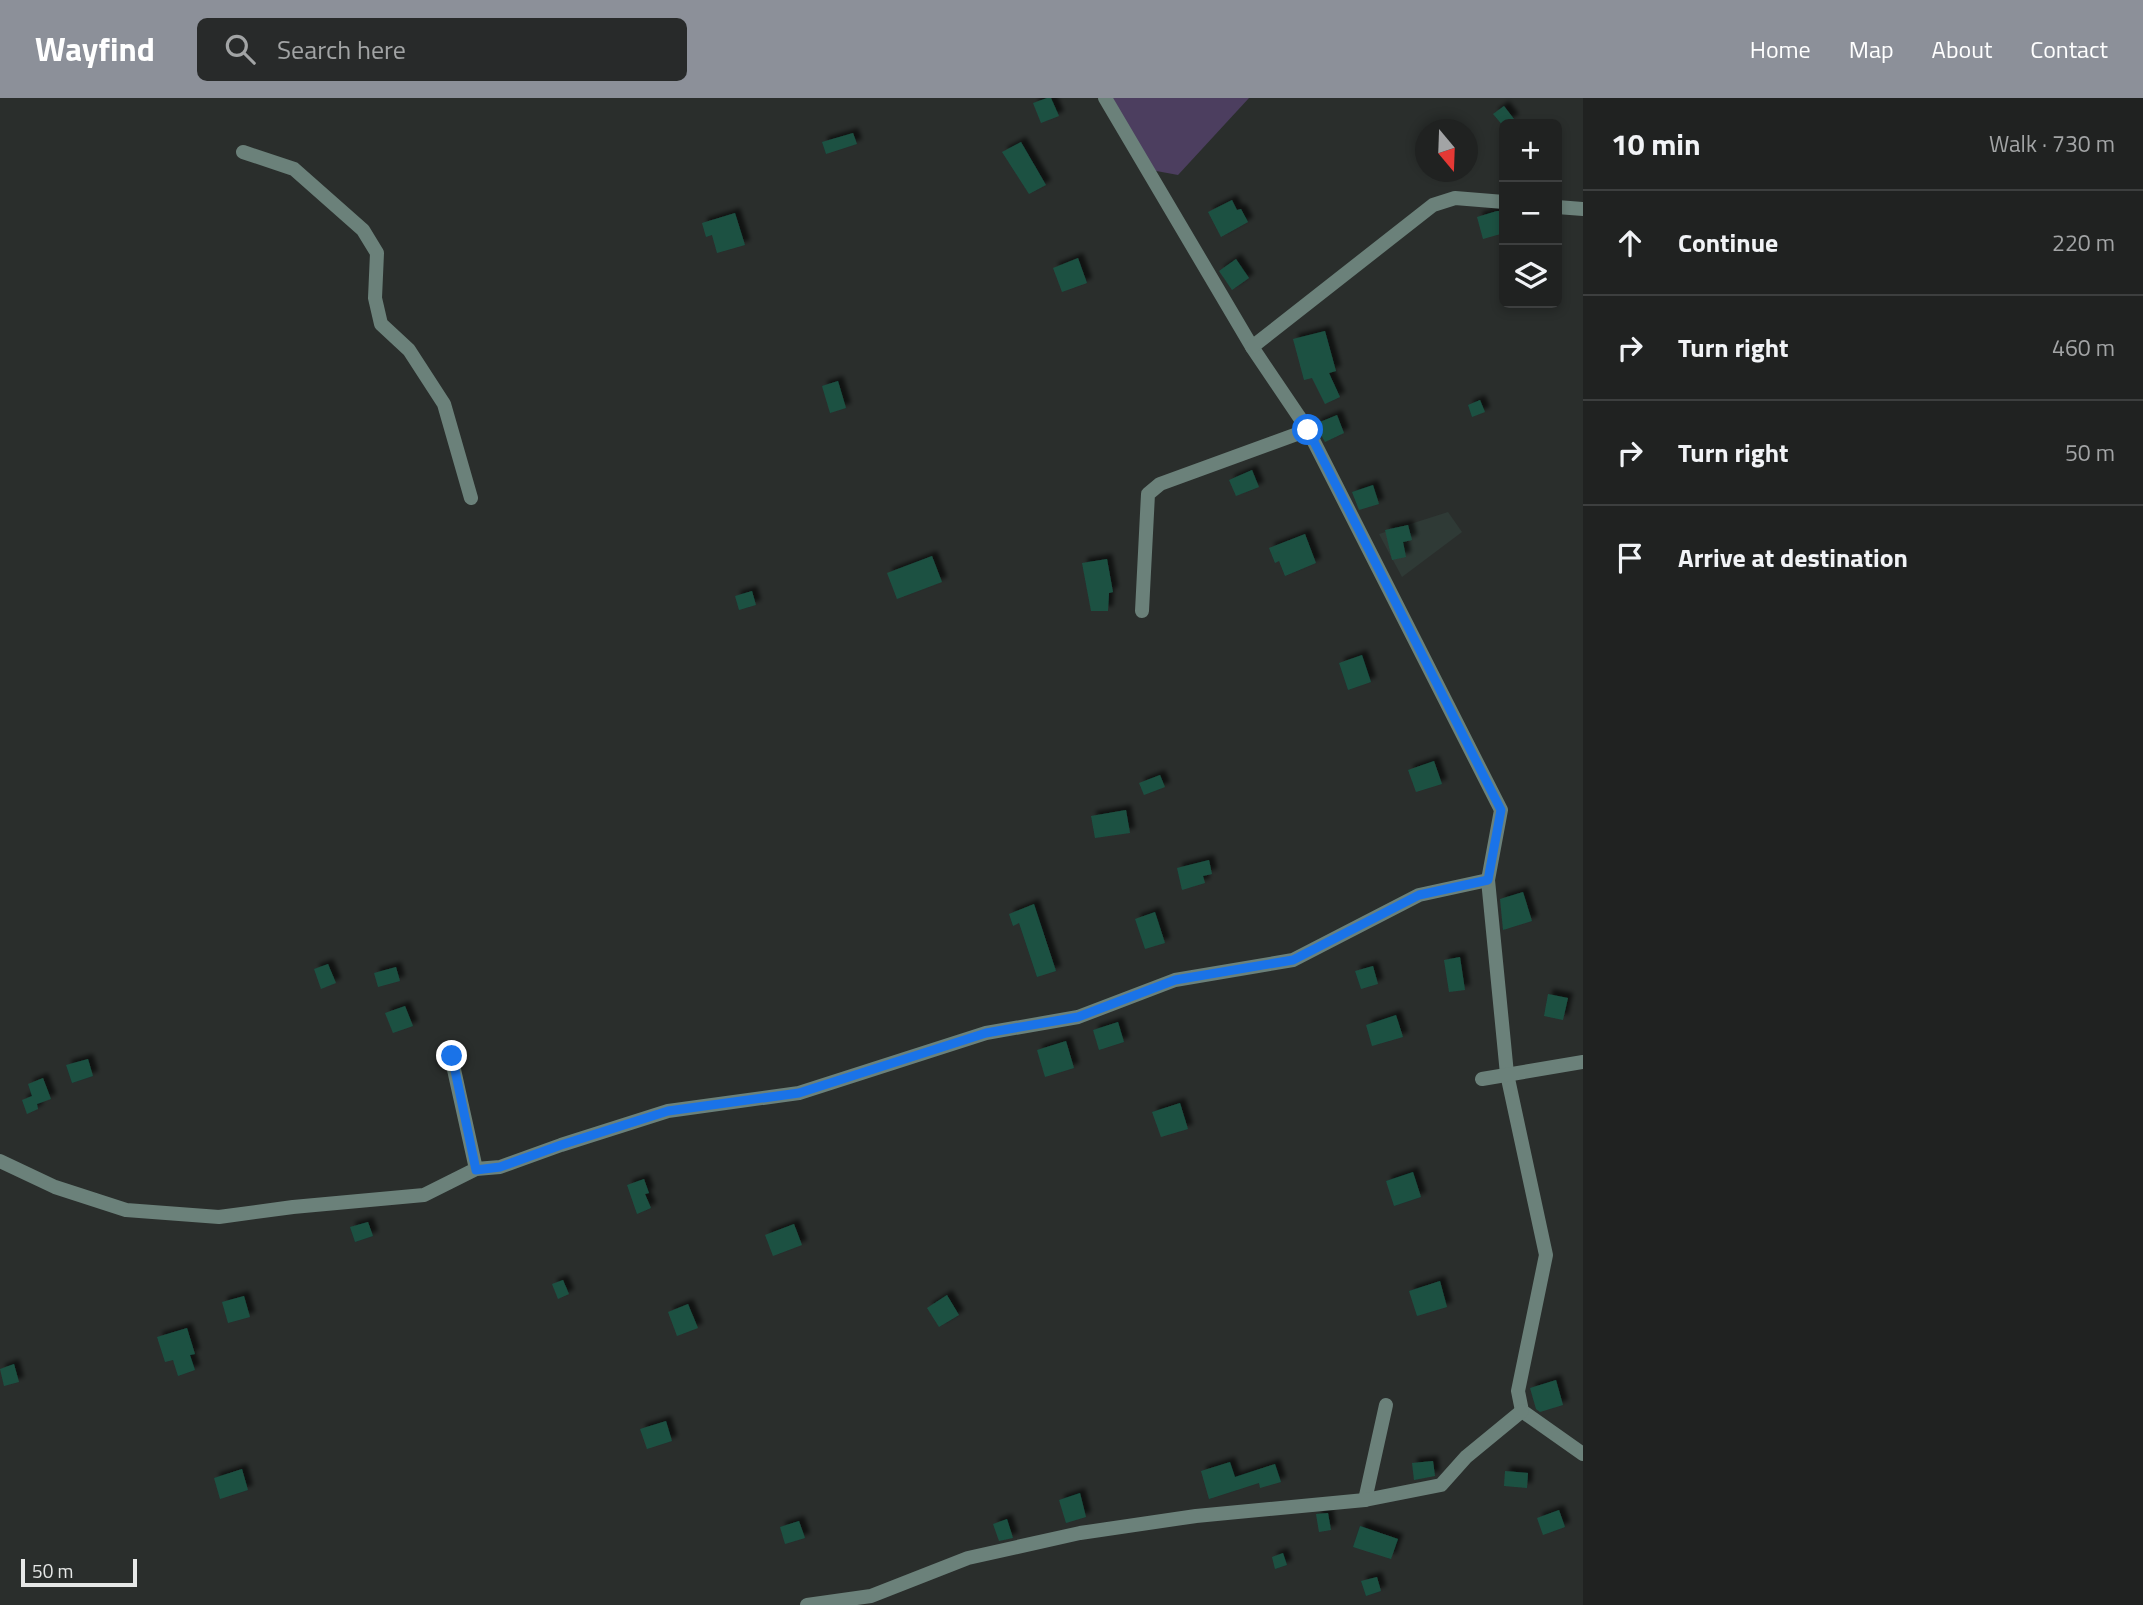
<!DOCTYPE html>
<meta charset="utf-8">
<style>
:root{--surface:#202221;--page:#282a2a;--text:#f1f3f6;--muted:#a2a4a5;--line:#3d3f3f;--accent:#8c9099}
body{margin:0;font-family:"Titillium Web",sans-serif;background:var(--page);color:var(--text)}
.controls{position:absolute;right:21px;top:21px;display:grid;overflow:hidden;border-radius:10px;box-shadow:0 4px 10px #0003}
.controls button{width:63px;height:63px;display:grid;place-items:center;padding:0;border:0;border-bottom:2px solid var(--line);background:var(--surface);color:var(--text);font:35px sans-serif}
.compass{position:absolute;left:1415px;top:21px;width:63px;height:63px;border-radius:50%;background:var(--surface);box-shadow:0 4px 10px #0003;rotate:161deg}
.scale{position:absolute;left:21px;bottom:18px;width:116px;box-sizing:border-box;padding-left:7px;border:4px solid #e6e8e7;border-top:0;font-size:19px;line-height:24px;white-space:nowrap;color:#e6e8e7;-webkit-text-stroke:5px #2a2e2c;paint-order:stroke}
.stop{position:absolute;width:21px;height:21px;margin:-16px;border:5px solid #1a73e8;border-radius:50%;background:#fff}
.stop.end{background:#1a73e8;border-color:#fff;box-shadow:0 2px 7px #0008}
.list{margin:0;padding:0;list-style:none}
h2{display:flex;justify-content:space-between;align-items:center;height:91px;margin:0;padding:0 28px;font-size:30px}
h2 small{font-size:23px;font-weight:400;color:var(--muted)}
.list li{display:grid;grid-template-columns:46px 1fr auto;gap:21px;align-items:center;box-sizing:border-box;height:105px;padding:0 28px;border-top:2px solid var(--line)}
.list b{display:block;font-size:26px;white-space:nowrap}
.list em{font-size:23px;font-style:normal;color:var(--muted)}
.icon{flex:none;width:38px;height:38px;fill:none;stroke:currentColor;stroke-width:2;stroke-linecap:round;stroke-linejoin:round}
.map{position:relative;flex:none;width:1583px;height:1507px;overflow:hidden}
header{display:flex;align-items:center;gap:42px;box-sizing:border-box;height:98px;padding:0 35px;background:var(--accent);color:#fff}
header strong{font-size:33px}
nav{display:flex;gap:38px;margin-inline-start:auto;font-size:24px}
.search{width:490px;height:63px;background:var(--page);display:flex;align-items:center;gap:18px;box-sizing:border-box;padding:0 24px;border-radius:10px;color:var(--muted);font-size:26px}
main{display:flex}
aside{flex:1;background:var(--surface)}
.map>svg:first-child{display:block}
.built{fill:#2f3a36}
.green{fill:#4c3e5f}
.building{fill:#1c5143;filter:url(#shadow)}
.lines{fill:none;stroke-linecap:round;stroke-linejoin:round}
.street{stroke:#6b817a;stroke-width:14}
.route{stroke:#1a73e8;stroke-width:9}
</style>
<header>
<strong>Wayfind</strong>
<div class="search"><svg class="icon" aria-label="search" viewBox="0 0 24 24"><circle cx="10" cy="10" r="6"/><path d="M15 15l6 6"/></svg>Search here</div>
<nav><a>Home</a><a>Map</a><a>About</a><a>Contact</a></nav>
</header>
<main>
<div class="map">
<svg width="1583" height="1507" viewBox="0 0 1583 1507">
<defs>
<filter id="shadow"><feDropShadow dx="5" dy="-5" stdDeviation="2" flood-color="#0009"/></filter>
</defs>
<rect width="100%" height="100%" fill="#2a2e2c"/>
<polygon class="built" points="1448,414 1462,434 1402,479 1379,436"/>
<polygon class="green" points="1110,0 1249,0 1178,77 1151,72"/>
<g class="building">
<polygon points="1047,0 1051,0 1059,18 1041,25 1033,5"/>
<polygon points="1504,8 1514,21 1504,26 1504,29 1493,16"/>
<polygon points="853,35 857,46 826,56 822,44"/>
<polygon points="1021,44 1046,87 1029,96 1002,54"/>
<polygon points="1232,102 1237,112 1241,111 1248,124 1221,139 1208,114"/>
<polygon points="1497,113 1504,113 1504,135 1483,141 1477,119"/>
<polygon points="735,115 745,147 717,155 712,137 706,139 702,125"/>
<polygon points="1078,160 1087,185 1062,194 1053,170"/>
<polygon points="1236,161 1249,180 1232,192 1219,173"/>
<polygon points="1325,233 1336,273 1329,275 1340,299 1325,306 1312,280 1304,282 1293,241"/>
<polygon points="838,283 846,310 830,315 822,288"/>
<polygon points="1480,302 1485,314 1472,319 1468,307"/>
<polygon points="1337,317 1344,335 1325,344 1315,326"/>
<polygon points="1252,372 1259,389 1236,398 1229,382"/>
<polygon points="1373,387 1379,406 1359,412 1352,394"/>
<polygon points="1408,427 1412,442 1403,444 1406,459 1392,462 1385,432"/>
<polygon points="1305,436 1316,465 1285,478 1279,463 1275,465 1269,450"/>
<polygon points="932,458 942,484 897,501 887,475"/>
<polygon points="1107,461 1113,494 1109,495 1108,513 1091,513 1082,465"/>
<polygon points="752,493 756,507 739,512 735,498"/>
<polygon points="1362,557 1371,584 1348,592 1339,565"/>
<polygon points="1434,663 1442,686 1416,694 1408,672"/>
<polygon points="1160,677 1165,689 1144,697 1139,685"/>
<polygon points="1126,712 1130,735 1095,740 1091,718"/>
<polygon points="1209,762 1212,776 1203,778 1205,785 1182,792 1177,770"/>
<polygon points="1523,794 1532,823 1503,832 1500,801"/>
<polygon points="1034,806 1056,873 1037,879 1019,825 1013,828 1009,816"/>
<polygon points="1155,814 1165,845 1145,851 1135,821"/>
<polygon points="1460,859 1465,892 1449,894 1444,862"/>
<polygon points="328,866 336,885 321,891 314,871"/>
<polygon points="1373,868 1378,886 1361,891 1355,873"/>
<polygon points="396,869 400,883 378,889 374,875"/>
<polygon points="1548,896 1568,900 1563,922 1544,918"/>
<polygon points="405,908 413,928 393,935 385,915"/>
<polygon points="1396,917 1403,939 1372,948 1366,927"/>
<polygon points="1118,924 1124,944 1099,952 1093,932"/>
<polygon points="1066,943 1074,970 1045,979 1037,952"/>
<polygon points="88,961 93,978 72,985 66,967"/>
<polygon points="43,980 51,1001 37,1006 38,1011 27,1016 22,1002 32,998 28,986"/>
<polygon points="1180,1005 1188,1031 1161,1039 1152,1014"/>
<polygon points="1413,1074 1421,1099 1394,1108 1386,1083"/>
<polygon points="644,1081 649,1095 645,1096 651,1110 637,1116 627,1087"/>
<polygon points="368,1124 373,1138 355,1144 350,1129"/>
<polygon points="794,1126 802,1147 773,1158 765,1137"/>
<polygon points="563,1182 569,1196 558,1201 552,1186"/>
<polygon points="1440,1183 1447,1209 1417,1218 1409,1193"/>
<polygon points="947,1197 959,1217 939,1229 927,1210"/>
<polygon points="244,1198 250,1219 228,1225 222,1204"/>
<polygon points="688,1206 698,1230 677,1238 668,1214"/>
<polygon points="187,1230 195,1256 190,1257 195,1272 178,1278 173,1262 165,1264 157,1239"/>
<polygon points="14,1266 19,1284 4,1288 0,1271"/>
<polygon points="1556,1282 1563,1307 1540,1314 1536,1311 1530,1290"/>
<polygon points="666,1323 672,1343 647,1351 640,1331"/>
<polygon points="1433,1363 1435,1378 1414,1382 1412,1365"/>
<polygon points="1230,1364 1235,1379 1275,1366 1281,1384 1260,1390 1259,1385 1209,1401 1201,1373"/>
<polygon points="242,1371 248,1392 220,1401 214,1380"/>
<polygon points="1505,1373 1528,1375 1527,1390 1504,1388"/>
<polygon points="1080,1395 1086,1419 1066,1425 1059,1402"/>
<polygon points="1559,1412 1565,1429 1543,1437 1537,1420"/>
<polygon points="1328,1415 1331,1432 1319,1434 1316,1416"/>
<polygon points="1007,1421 1013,1440 999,1443 993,1426"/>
<polygon points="799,1423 805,1440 785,1446 780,1429"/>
<polygon points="1360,1428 1398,1441 1391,1461 1353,1449"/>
<polygon points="1283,1455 1287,1467 1275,1471 1272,1459"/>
<polygon points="1377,1479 1381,1493 1366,1498 1361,1483"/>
</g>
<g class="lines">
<g class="street">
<polyline points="1105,0 1252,249 1308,332 1501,712 1488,782 1507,976 1546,1157 1518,1293 1522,1313 1583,1356"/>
<polyline points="243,54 294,71 363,132 377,155 375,200 381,226 409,252 444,306 471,400"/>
<polyline points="1557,109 1583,111"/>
<polyline points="1252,249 1433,107 1455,100 1504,104"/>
<polyline points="1142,513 1148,396 1160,386 1308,332"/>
<polyline points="451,958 476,1071"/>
<polyline points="1482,981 1583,964"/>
<polyline points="0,1063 55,1089 126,1112 219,1119 293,1109 424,1097 476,1071 500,1069 561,1047 668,1013 799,995 986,935 1078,919 1175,882 1293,862 1419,797 1488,782"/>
<polyline points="1365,1402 1386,1307"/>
<polyline points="807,1507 871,1498 968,1460 1080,1435 1196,1418 1365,1402 1441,1387 1466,1359 1522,1313"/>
</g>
</g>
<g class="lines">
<polyline class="route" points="452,958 476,1072 500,1069 561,1047 668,1013 799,995 986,935 1078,919 1175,882 1293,862 1419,797 1488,782 1501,712 1308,332"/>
</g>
</svg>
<div class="controls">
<button>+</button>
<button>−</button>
<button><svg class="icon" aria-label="layers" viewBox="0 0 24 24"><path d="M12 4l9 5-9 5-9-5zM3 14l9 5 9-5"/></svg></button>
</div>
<svg class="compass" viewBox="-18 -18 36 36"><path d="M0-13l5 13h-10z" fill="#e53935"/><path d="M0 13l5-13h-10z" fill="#a2a4a5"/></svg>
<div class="scale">50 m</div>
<div class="stop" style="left:1308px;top:332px"></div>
<div class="stop end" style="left:452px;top:958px"></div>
</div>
<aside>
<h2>10 min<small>Walk · 730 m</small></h2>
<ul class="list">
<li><svg class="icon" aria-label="ahead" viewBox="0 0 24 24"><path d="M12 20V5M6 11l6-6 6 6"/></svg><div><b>Continue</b></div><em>220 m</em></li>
<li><svg class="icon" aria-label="right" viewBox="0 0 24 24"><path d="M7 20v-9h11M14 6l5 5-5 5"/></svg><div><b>Turn right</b></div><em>460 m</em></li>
<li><svg class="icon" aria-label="right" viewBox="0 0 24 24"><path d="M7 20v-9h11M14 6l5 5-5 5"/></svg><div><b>Turn right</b></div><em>50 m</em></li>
<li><svg class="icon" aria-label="arrive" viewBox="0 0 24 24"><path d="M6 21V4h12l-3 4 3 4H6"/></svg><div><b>Arrive at destination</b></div></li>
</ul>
</aside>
</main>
